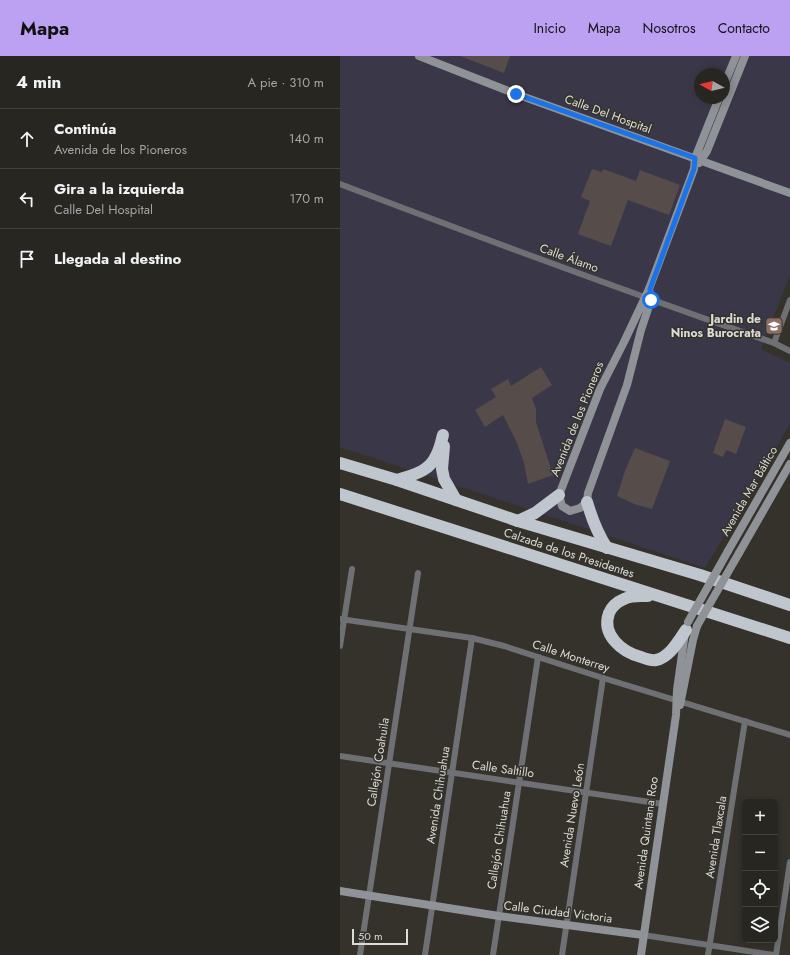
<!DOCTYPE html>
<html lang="es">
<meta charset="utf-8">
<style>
:root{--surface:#272620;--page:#33322d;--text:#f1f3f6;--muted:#a4a5a5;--line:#43433e;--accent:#bca0f2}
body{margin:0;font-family:Jost,sans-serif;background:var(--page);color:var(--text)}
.controls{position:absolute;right:12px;bottom:12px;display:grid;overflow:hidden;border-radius:6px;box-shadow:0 2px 10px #0003}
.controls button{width:36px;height:36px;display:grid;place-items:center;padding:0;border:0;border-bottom:1px solid var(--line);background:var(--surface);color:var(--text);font:20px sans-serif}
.compass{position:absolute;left:354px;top:12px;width:36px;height:36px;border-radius:50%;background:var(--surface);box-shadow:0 2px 10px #0003;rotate:278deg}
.scale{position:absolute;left:12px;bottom:10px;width:56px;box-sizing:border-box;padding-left:4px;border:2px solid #dcdbd6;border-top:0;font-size:11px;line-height:14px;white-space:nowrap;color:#dcdbd6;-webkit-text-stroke:3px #34322b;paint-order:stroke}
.stop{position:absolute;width:12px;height:12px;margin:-9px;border:3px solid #1a73e8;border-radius:50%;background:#fff}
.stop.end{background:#1a73e8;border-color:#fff;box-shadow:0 1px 4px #0008}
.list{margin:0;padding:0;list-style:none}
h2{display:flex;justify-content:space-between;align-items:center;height:52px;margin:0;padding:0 16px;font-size:17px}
h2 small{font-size:13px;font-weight:400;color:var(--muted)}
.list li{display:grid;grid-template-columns:26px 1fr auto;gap:12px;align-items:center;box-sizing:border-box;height:60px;padding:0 16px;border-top:1px solid var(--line)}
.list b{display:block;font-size:15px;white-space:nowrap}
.list p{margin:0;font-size:13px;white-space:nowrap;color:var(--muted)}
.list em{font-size:13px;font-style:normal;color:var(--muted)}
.icon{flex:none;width:22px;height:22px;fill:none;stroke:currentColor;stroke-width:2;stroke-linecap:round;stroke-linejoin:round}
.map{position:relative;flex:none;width:450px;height:899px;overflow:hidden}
header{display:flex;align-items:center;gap:24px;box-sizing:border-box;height:56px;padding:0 20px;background:var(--accent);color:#111}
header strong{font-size:19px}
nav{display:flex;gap:22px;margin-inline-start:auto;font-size:14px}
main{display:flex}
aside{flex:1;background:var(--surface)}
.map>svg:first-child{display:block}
.commercial{fill:#3a3748;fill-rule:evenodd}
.building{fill:#564d4a}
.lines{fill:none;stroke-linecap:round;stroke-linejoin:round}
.street{stroke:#6e7074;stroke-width:6}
.secondary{stroke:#8f9398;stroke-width:8}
.highway{stroke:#bfc6ce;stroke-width:12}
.secondary-bridge{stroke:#8f9398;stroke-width:8}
.route{stroke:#1a73e8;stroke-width:5}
.labels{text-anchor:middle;stroke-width:3;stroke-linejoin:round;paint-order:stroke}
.street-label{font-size:12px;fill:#dcdbd6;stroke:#34322b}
.poi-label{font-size:12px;font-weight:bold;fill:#dcdbd6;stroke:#34322b;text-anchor:end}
</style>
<header>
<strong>Mapa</strong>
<nav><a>Inicio</a><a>Mapa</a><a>Nosotros</a><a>Contacto</a></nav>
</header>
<main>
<aside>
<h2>4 min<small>A pie · 310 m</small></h2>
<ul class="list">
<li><svg class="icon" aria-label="ahead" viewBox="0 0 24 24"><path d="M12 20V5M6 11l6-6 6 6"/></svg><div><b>Continúa</b><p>Avenida de los Pioneros</p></div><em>140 m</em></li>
<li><svg class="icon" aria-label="left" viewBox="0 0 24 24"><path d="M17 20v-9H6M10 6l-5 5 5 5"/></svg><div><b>Gira a la izquierda</b><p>Calle Del Hospital</p></div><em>170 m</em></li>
<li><svg class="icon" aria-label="arrive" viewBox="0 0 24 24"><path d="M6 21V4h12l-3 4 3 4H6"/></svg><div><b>Llegada al destino</b></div></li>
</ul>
</aside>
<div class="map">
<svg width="450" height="899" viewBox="0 0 450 899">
<rect width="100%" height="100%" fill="#34322b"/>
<path class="commercial" d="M0,0h450v219l-29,74 29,14v61l-85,144 -365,-121zM360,18h24v24h-24z"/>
<g class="building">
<polygon points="120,0 170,0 164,17"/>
<polygon points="252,113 262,116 263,113 296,125 300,114 340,129 329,159 288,144 271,190 238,178 250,145 241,141"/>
<polygon points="201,311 212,329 192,342 196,353 196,366 213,419 188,428 184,407 177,387 163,359 145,371 135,354 156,341 151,333 168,323 171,330"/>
<polygon points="385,363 406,371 396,398 386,394 383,401 373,397"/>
<polygon points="295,392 330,405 312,453 294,448 277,440 285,415"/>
</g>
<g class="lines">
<g class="street">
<path d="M0,128c144,55 288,108 434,159l16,8"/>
<polyline points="434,287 450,244"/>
<polyline points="0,563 132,582 164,590 263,622 450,679"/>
<polyline points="0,590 12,513"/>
<polyline points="0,700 323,748"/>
<polyline points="303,879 434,899"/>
<polyline points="20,899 78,517"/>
<polyline points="85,899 132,582"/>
<polyline points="153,899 198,601"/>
<polyline points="222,899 263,622"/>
<polyline points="368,899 405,665"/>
<polyline points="436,899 450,806"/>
</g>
<g class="secondary">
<polyline points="79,0 176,38 450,137"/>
<polyline points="384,29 396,0"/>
<polyline points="359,107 367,95 405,0"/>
<polyline points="309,233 311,244 301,274 287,329 248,437 247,446 240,452 230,455 222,450 219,439 260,333 284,286 309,233 354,113 355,102 379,42"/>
<polyline points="388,495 450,387"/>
<polyline points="399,497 450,408"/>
<polyline points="340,649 353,584 357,570"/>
<polyline points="0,835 159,860 303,879"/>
<polyline points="301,899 336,659 337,634 345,577"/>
</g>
<g class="highway">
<polyline points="104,390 102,413 104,423 116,444"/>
<polyline points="0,407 57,424 178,465 360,519 450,549"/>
<path d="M57,424c15,-5 32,-8 39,-24 4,-7 5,-14 7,-21"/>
<polyline points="0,438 450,582"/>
<path d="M247,446c5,17 10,31 20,46"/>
<polyline points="178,465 195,457 219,439"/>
<path d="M308,540c-8,0 -17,-1 -24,3 -7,3 -12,7 -15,14 -8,22 13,39 32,44 5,2 10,4 15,3 14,-3 23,-20 30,-30"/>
</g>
<g class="secondary-bridge">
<polyline points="348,566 388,495"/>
<polyline points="357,570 399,497"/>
</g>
</g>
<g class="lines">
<polyline class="route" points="176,38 355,102 354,113 310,233 311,244"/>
</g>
<defs>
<symbol id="school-square" viewBox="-11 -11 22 22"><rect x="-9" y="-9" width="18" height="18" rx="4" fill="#8d6e63" stroke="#34322b"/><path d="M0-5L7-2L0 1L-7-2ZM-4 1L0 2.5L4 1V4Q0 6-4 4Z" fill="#fff"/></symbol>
</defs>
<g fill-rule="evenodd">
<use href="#school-square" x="424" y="260" width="20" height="20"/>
</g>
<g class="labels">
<g class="street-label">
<text transform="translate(268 58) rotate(20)" y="4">Calle Del Hospital</text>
<text transform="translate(229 202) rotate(20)" y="4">Calle Álamo</text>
<text transform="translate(237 363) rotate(-68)" y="4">Avenida de los Pioneros</text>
<text transform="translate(409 435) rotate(-60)" y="4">Avenida Mar Báltico</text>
<text transform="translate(229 497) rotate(18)" y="4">Calzada de los Presidentes</text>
<text transform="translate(231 600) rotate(18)" y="4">Calle Monterrey</text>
<text transform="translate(38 706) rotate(-81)" y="4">Callejón Coahuila</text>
<text transform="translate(163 713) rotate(8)" y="4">Calle Saltillo</text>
<text transform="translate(98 739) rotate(-81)" y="4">Avenida Chihuahua</text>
<text transform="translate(232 759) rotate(-81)" y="4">Avenida Nuevo León</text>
<text transform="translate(306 777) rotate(-82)" y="4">Avenida Quintana Roo</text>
<text transform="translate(376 781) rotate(-81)" y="4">Avenida Tlaxcala</text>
<text transform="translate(159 784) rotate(-81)" y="4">Callejón Chihuahua</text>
<text transform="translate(218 856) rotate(7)" y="4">Calle Ciudad Victoria</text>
</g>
<g class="poi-label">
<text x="421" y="267">Jardin de<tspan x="421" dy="14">Ninos Burocrata</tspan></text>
</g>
</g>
</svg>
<div class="controls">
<button>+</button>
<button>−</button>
<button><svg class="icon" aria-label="locate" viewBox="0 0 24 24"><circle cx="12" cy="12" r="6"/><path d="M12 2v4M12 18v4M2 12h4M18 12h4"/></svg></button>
<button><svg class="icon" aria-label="layers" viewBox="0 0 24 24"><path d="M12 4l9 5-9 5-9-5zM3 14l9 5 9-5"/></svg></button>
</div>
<svg class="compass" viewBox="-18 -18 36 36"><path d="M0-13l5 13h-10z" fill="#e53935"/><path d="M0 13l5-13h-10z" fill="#a4a5a5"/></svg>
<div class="scale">50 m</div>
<div class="stop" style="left:311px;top:244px"></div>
<div class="stop end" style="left:176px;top:38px"></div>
</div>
</main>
